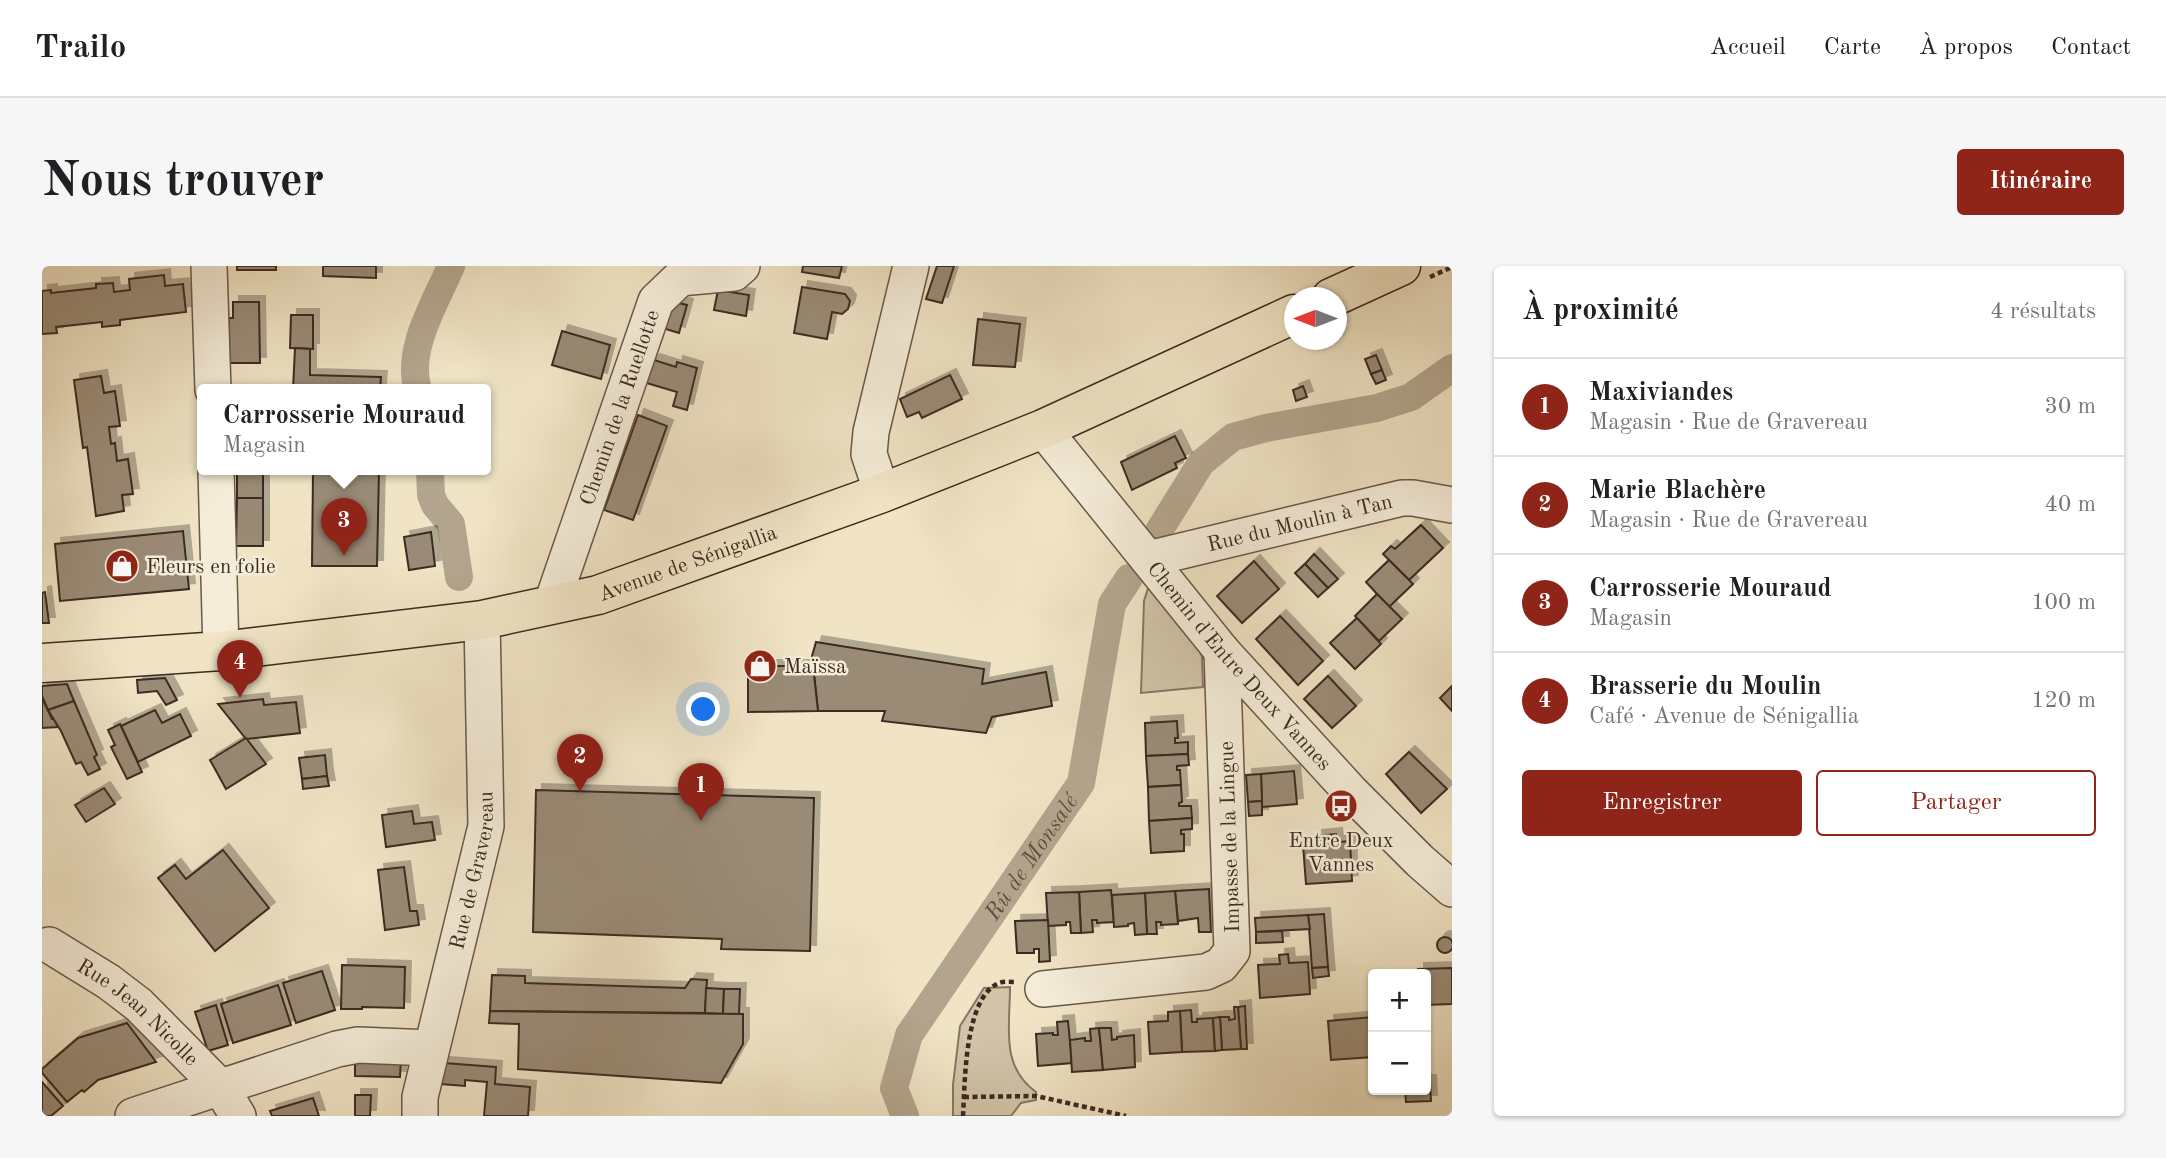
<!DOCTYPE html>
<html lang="fr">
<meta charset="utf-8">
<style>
:root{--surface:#fff;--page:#f6f6f6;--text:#202124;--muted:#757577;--line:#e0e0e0;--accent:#8f2418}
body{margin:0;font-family:"Old Standard TT",serif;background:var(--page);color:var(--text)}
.controls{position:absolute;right:21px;bottom:21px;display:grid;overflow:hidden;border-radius:7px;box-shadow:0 2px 5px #0004}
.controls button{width:63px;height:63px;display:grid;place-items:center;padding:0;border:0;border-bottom:2px solid var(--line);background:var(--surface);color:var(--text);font:35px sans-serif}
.compass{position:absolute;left:1242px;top:21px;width:63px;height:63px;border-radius:50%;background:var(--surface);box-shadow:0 2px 5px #0004;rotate:270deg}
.you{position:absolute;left:662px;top:444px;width:24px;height:24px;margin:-18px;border:5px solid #fff;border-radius:50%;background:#1a73e8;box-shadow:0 0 0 10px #1a73e833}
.badge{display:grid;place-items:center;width:46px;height:46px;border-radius:50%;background:var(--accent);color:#fff;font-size:23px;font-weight:700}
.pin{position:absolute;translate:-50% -58px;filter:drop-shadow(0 2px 4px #0008)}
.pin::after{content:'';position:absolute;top:37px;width:24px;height:21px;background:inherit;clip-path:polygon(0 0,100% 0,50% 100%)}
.popup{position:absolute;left:155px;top:118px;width:294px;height:91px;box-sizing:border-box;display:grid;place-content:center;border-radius:7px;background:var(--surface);filter:drop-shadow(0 2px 5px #0005);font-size:23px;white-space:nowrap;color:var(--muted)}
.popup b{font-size:26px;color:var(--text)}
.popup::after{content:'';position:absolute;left:50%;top:100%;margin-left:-14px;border:14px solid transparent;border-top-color:var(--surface)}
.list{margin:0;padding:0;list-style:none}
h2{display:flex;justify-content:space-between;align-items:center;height:91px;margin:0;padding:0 28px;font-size:30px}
h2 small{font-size:23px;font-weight:400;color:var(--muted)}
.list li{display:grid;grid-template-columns:46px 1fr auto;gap:21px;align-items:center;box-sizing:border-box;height:98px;padding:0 28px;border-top:2px solid var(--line)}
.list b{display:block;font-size:26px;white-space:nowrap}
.list p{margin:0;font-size:23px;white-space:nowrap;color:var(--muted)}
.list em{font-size:23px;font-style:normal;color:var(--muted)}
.actions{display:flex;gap:14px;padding:21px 28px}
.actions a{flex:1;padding:16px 0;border:2px solid var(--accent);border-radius:7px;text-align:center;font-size:24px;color:var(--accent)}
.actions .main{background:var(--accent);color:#fff}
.map{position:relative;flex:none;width:1410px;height:850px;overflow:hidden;border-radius:7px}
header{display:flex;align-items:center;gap:42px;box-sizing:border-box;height:98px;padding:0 35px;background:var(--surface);border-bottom:2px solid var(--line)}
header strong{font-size:33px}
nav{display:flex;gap:38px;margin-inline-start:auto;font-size:24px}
.intro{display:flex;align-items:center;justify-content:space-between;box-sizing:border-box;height:168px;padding:0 42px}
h1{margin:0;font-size:49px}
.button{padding:18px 32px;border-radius:7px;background:var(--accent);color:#fff;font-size:24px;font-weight:700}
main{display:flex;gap:42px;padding:0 42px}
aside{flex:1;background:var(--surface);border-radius:7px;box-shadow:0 2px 5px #0004}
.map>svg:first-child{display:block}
.green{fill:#d1c4a9;stroke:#867764;stroke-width:2}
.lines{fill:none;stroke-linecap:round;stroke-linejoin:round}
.canal{stroke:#b3a58d;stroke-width:28}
.building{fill:#9a8b76;stroke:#3c2a20;stroke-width:2;filter:url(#shadow)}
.minor-casing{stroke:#695849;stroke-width:38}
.major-casing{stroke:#3c2a20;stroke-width:41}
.path{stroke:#3c2a20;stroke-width:4.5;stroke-dasharray:5 3.5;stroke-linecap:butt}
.minor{stroke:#f5edd9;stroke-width:35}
.major{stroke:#f0e4c5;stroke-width:38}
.labels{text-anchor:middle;stroke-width:5;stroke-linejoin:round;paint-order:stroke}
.street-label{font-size:21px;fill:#3c2a20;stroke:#f5edd9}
.poi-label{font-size:21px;fill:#3c2a20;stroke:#f5edd9;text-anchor:start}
.water-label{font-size:23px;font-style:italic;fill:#604f41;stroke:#f5edd9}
</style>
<header>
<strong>Trailo</strong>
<nav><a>Accueil</a><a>Carte</a><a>À propos</a><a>Contact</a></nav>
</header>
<div class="intro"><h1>Nous trouver</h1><a class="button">Itinéraire</a></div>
<main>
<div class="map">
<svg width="1410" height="850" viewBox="0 0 1410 850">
<defs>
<filter id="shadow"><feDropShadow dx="6" dy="-6" stdDeviation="0" flood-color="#0004"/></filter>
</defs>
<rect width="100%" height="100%" fill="#f0e4c5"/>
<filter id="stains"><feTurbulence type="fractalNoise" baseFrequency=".00286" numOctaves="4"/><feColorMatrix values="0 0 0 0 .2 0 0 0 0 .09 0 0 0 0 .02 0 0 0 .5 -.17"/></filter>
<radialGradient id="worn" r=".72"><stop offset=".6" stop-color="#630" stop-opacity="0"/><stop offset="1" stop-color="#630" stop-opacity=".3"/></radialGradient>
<g class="green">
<polygon points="1107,319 1152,374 1160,390 1161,421 1099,427 1102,335"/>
<path d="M968,721c0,40 -10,79 26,105v8l-15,3 -10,13h-58v-31l7,-59 24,-38z"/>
</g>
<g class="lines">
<g class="canal">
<path d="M376,124c-13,-40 18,-88 33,-124"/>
<polyline points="388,204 389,229 393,239 409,258 417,311"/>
<polyline points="1112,273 1159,197 1191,171 1224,162 1335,142 1369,131 1410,102"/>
<path id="s1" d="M863,850l-11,-28 15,-53 172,-252 31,-179 17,-26"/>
</g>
</g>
<g class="building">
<rect x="195" y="0" width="39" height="4"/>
<polygon points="281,0 334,0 334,12 281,10"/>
<polygon points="761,0 800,0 797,12 760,6"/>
<polygon points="895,0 912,0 900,37 884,33"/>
<polygon points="122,9 123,20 141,18 144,46 78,54 78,59 60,61 60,56 14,61 15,67 0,68 0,25 9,24 9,27 54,22 54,18 71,17 72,26 88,24 87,13"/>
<polygon points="760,21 803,28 808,35 806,43 800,48 790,46 785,73 752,67"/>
<polygon points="676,24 707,29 704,50 672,44"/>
<polygon points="191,36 217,36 218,97 187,97 187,52 191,52"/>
<polygon points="633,36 645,39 637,67 620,62"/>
<polygon points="249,49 271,49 271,83 248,82"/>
<polygon points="936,53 978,58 973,101 931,99"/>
<polygon points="520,65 568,79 559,113 510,99"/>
<polygon points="253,82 268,83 268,109 339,111 338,124 251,124"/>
<polygon points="1334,89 1340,104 1329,108 1323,93"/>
<polygon points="612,94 634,101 635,96 655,102 645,144 631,140 635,126 591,113"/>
<polygon points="1340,104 1344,114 1334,118 1329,108"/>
<polygon points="908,109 920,133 880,152 877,146 865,151 858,133"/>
<polygon points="59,110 62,127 73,125 78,160 67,161 69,178 73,177 75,195 86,193 91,228 80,229 82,245 54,250 45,181 41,182 32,114"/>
<polygon points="1261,120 1265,131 1254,135 1251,124"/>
<polygon points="596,149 625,160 591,254 562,244"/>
<polygon points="1133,170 1144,192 1133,197 1135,202 1090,224 1079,196"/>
<rect x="195" y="204" width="26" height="28"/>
<polygon points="271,204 337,204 335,300 270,300"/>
<polygon points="195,232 221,232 221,280 194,280"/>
<polygon points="1379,259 1401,282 1367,314 1341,288 1349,280 1353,283"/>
<polygon points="141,265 147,323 18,335 13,278"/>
<polygon points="389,266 393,300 367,304 362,271"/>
<polygon points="1272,288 1296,313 1286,322 1263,298"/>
<polygon points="1347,294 1371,318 1347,341 1324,316"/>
<polygon points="1212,295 1237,323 1200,357 1175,330"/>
<polygon points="1263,298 1286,322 1276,331 1253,307"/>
<polygon points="3,326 7,357 0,357 0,327"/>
<polygon points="1335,328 1360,353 1337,375 1313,350"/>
<polygon points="1238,350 1281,395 1256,419 1214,373"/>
<polygon points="1315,352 1339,378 1313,403 1288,377"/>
<polygon points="774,376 942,403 940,418 1004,406 1010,440 950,451 944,467 840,455 843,445 776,445 770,390"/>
<polygon points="706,400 771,400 776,445 706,446"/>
<polygon points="1286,410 1314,440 1290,462 1262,433"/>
<polygon points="123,412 135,434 124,439 115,425 96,427 95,414"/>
<polygon points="25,418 32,435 6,444 0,430 0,420"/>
<polygon points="1410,420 1410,445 1398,432"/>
<polygon points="0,432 10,453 12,453 16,461 0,462"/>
<polygon points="221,433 222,439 254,436 258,467 204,473 176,438"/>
<polygon points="32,435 55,489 52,491 58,503 46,509 39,496 34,498 19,465 6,444"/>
<polygon points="113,444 120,457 138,448 149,470 96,496 79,460"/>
<polygon points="1135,455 1136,472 1133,472 1133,477 1146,476 1146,488 1104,490 1103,457"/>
<polygon points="78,458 100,506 85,513 69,481 73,479 66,464"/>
<polygon points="204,472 224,498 184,523 168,494"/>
<polygon points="1367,486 1405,523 1379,547 1344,508"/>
<polygon points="1146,488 1147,499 1135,500 1135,504 1138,504 1139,519 1106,521 1104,490"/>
<polygon points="283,489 285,510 260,513 257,492"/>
<polygon points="1252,505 1255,538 1220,541 1219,508"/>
<polygon points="1219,508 1220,535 1206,536 1204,509"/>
<polygon points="285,510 287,520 261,523 260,513"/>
<polygon points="1139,519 1140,536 1137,537 1137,540 1149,540 1150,552 1107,555 1106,521"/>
<polygon points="62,522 73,538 44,556 33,539"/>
<polygon points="494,524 772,532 768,685 679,683 680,673 491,666"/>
<polygon points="1220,535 1220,549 1207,550 1206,536"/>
<polygon points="370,545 372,558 390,556 393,574 344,581 340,549"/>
<polygon points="1150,552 1150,563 1139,564 1139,568 1142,568 1142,585 1109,587 1107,555"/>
<polygon points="1294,568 1295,576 1308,575 1310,615 1264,618 1261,579 1275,578 1274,570"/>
<polygon points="181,584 227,642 173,685 116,612 133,599 144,613"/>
<polygon points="362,601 368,645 375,645 377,659 343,664 336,604"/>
<polygon points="1167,623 1169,666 1157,666 1156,652 1136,655 1133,625"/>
<polygon points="1069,624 1072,656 1055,657 1055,654 1050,654 1051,666 1039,667 1037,626"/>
<polygon points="1133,625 1136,658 1119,659 1119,656 1114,656 1115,668 1105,668 1103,627"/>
<polygon points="1037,626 1039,667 1029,667 1028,656 1024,656 1024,659 1006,660 1004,627"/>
<polygon points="1103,627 1105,668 1093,669 1092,657 1086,658 1086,660 1072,661 1070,629"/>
<polygon points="1282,648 1286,701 1270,702 1266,649"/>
<polygon points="1266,649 1268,663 1214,666 1213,652"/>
<polygon points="1006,654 1008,695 997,696 997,683 992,683 992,687 975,687 973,655"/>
<polygon points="1240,665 1241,676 1214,677 1214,666"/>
<circle cx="1403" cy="679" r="8"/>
<polygon points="1246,688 1247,697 1266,696 1268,728 1218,732 1216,699 1238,698 1237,689"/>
<polygon points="300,699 363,701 362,742 320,741 320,743 299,743"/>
<polygon points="1286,701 1287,710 1271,712 1270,702"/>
<polygon points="1410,702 1410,738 1384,739 1384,708 1376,708 1376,703"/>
<polygon points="280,705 293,744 254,757 241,717"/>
<polygon points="450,709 483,710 483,717 643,722 649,713 665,714 663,747 448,745"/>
<polygon points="236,719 249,759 191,777 179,738"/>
<polygon points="664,722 682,723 681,748 663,747"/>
<polygon points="682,723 698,723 697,748 681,748"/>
<polygon points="174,739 186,779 166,785 153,746"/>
<polygon points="1203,740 1205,783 1199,783 1196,741"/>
<polygon points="1192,741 1196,741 1199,783 1180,784 1178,751 1187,751 1187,754 1193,753"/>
<polygon points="1149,744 1150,756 1155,756 1155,753 1171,752 1173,785 1140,786 1138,745"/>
<polygon points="448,745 701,748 701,778 679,817 476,803 477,758 447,757"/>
<polygon points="1138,745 1140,786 1108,788 1106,756 1126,755 1126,746"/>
<polygon points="1178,751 1180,784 1173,785 1171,752"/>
<polygon points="1331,751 1331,791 1289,794 1286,755"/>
<polygon points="1026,755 1030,797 996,800 994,768 1011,767 1011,769 1016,769 1015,756"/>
<polygon points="85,757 114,796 56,814 42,826 40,824 25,836 0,807 0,803 36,772"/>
<polygon points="1057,762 1061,804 1030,806 1028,774 1043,772 1043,775 1049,775 1048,763"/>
<polygon points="1057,762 1069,762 1070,774 1075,773 1075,771 1092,769 1093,801 1061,804"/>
<polygon points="313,791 359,792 358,811 313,810"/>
<polygon points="402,797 454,801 453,818 488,821 486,850 442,850 445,816 423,814 423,820 399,818"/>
<polygon points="1384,815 1388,815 1389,835 1364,836 1363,824 1384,824"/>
<polygon points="0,816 21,840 9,850 0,850"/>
<polygon points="313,829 329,829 328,850 313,850"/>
<polygon points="271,832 277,850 230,850 228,845"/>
</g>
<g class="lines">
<defs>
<g id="minor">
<polyline points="167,0 171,124"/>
<path id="s2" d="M1001,163l179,222 129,141 69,69 32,28"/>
<polyline points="174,204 179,385"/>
<polyline points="840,227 827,188 829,166 869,0"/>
<path id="s3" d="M1106,293l254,-61h11l39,7"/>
<path id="s4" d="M509,340l105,-305 24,-23 54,-5 8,-7"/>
<path id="s5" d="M7,679l60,37 30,23 82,83 17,28"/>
<polyline points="1001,723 1164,706 1179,699 1190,685 1180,385"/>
<polyline points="91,850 295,783 316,779 389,782"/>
<path id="s6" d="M378,850v-19l66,-271 -4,-206"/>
</g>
<g id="major">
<polyline points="1289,32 1359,0"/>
<path id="s7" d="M0,397l179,-12 261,-31 116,-25 284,-102 161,-64 251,-115"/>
</g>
</defs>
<use href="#minor" class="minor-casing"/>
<use href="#major" class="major-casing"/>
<g class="path">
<polyline points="1388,11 1410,1"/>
<polyline points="922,831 994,830 1084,850"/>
<path d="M921,850c2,-32 1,-119 36,-133 5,-2 12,-1 17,-1"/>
</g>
<use href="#minor" class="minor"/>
<use href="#major" class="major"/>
</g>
<defs>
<symbol id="shop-disc" viewBox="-11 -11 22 22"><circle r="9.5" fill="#8f2418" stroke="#f5edd9"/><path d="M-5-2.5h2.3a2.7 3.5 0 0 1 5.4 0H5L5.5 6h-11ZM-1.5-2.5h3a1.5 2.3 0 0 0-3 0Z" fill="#fff"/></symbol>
<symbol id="bus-disc" viewBox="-11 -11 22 22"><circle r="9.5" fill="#8f2418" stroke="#f5edd9"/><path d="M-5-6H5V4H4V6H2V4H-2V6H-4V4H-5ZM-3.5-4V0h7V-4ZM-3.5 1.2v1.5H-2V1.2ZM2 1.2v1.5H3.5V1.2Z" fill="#fff"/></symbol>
</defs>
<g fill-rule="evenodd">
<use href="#shop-disc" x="61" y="281" width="38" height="38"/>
<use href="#shop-disc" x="699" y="381" width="38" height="38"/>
<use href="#bus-disc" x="1280" y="521" width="38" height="38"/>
</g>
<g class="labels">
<g class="street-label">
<text dy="7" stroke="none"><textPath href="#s4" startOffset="210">Chemin de la Ruellotte</textPath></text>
<text dy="7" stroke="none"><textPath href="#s3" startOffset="156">Rue du Moulin à Tan</textPath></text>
<text dy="7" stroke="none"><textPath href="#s7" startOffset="656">Avenue de Sénigallia</textPath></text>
<text dy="7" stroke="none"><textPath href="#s2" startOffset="308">Chemin d'Entre Deux Vannes</textPath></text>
<text transform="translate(1187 571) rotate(-92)" y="7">Impasse de la Lingue</text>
<text dy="7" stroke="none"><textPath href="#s6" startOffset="252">Rue de Gravereau</textPath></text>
<text dy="7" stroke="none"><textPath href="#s5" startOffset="112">Rue Jean Nicolle</textPath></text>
</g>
<g class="poi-label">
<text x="104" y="307">Fleurs en folie</text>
<text x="742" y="407">Maïssa</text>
<text x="1299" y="581" text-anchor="middle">Entre Deux<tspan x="1299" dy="24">Vannes</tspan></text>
</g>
<g class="water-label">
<text dy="8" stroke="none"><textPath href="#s1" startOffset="301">Rû de Monsalé</textPath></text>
</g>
</g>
<rect width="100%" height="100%" filter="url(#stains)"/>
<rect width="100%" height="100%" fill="url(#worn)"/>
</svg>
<div class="controls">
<button>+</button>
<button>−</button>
</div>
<svg class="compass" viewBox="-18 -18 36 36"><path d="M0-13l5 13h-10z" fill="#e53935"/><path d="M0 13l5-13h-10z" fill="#757577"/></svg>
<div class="you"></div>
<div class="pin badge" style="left:659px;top:555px">1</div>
<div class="pin badge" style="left:538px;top:526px">2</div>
<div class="pin badge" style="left:302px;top:290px">3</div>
<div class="popup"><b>Carrosserie Mouraud</b>Magasin</div>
<div class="pin badge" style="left:198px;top:432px">4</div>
</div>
<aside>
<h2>À proximité<small>4 résultats</small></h2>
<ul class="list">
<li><span class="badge">1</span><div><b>Maxiviandes</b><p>Magasin · Rue de Gravereau</p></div><em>30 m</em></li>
<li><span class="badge">2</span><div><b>Marie Blachère</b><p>Magasin · Rue de Gravereau</p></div><em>40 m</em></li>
<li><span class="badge">3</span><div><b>Carrosserie Mouraud</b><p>Magasin</p></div><em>100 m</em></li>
<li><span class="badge">4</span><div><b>Brasserie du Moulin</b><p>Café · Avenue de Sénigallia</p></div><em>120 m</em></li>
</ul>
<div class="actions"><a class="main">Enregistrer</a><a>Partager</a></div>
</aside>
</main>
